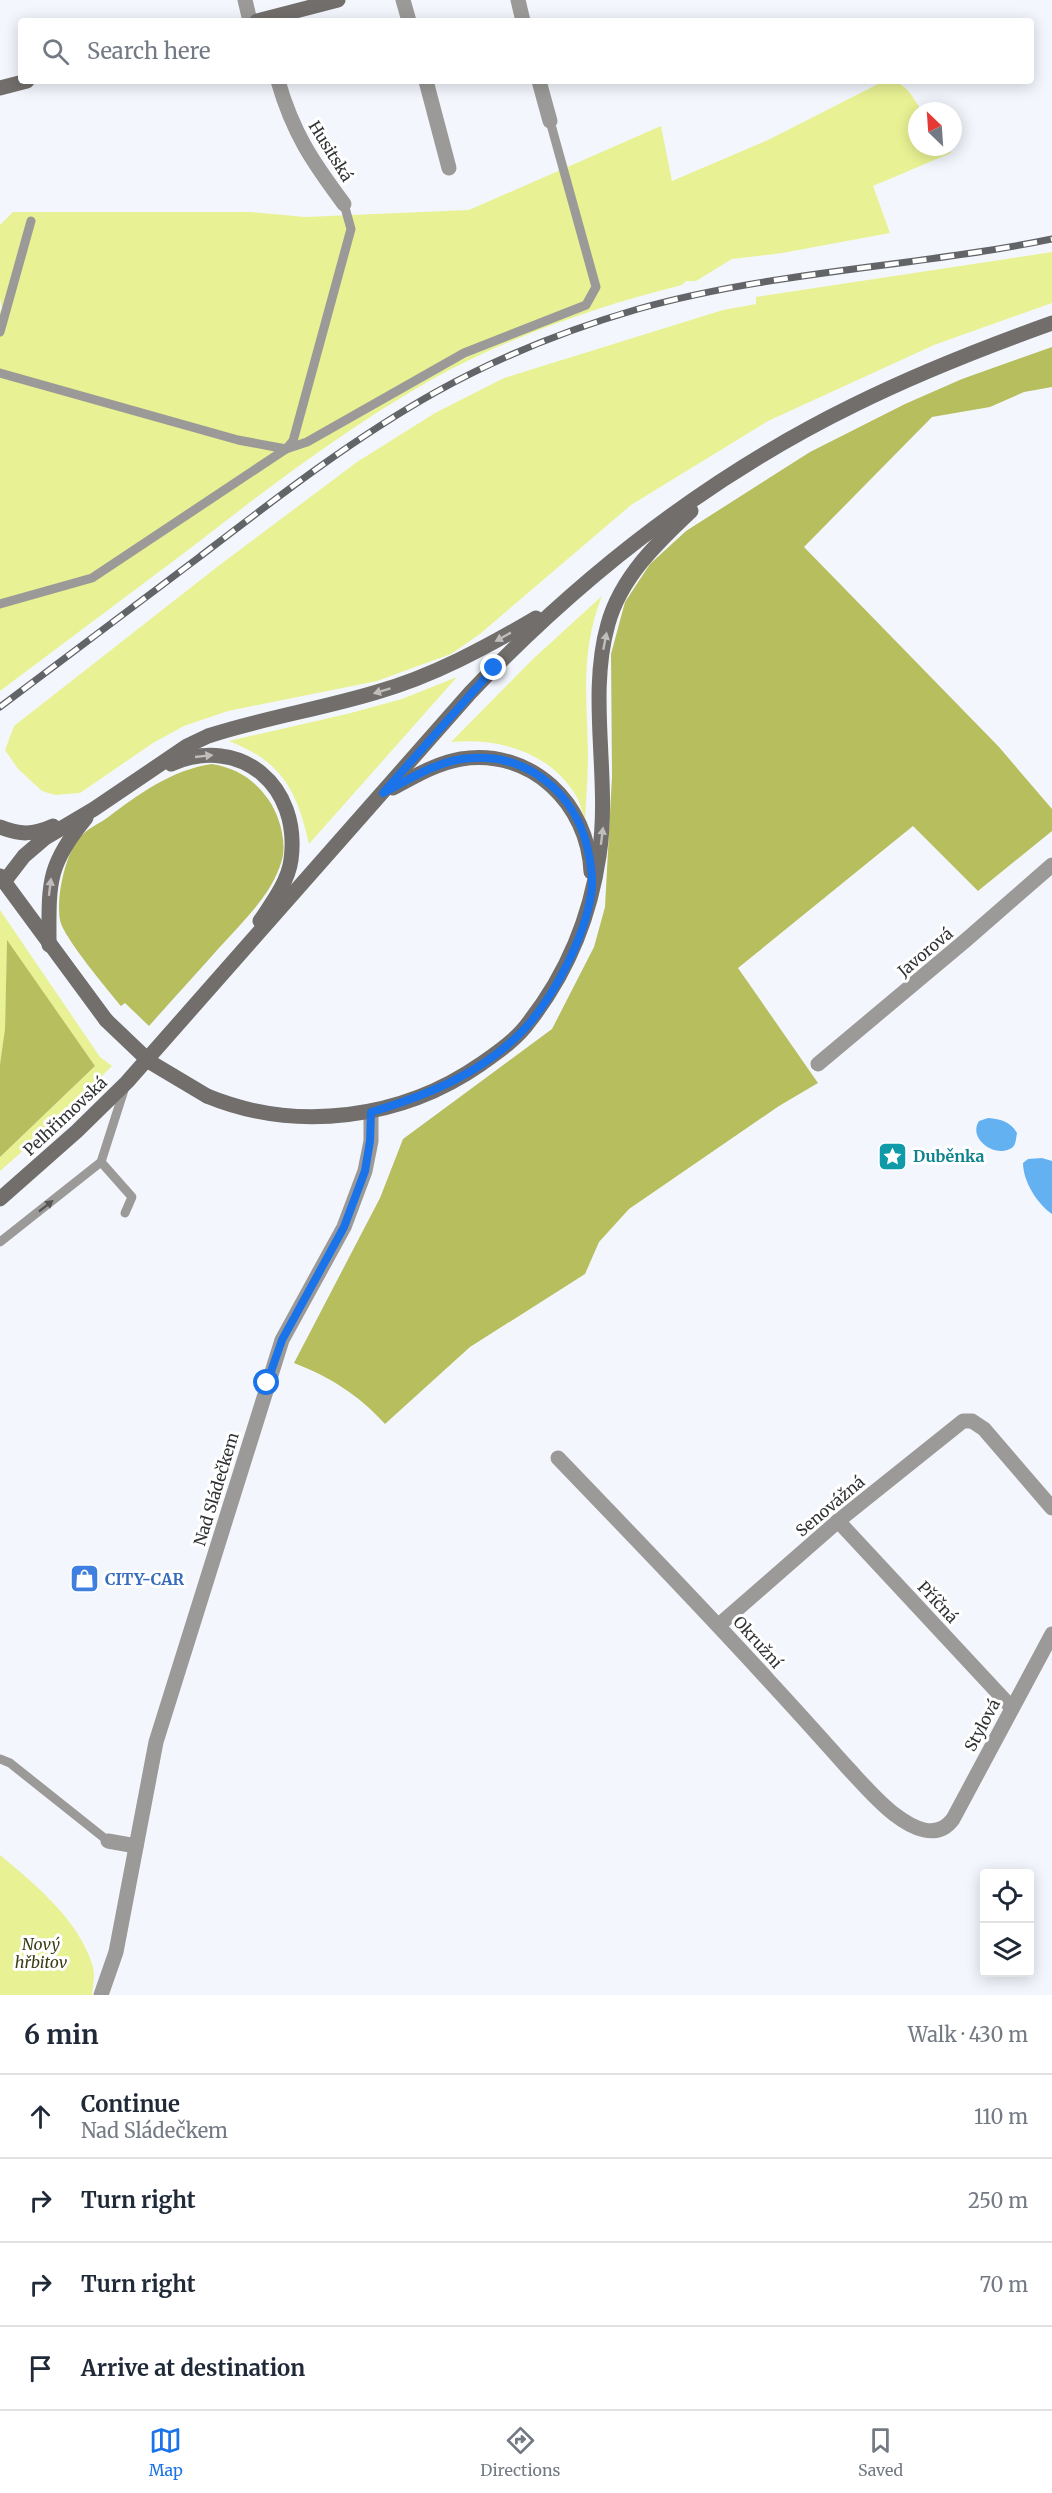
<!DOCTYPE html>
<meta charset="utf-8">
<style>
:root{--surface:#fff;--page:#f2f2f3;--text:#1f2937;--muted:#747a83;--line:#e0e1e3;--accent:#1a73e8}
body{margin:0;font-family:Merriweather,serif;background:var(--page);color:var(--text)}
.controls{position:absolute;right:18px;bottom:18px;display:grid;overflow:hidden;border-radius:6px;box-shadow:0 3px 15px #0003}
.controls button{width:54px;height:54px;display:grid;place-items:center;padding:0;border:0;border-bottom:2px solid var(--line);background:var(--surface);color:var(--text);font:30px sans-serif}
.compass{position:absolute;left:908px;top:102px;width:54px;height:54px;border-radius:50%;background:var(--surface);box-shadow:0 3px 15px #0003;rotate:335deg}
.stop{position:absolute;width:18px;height:18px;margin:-14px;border:4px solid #1a73e8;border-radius:50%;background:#fff}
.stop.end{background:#1a73e8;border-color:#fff;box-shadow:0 2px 6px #0008}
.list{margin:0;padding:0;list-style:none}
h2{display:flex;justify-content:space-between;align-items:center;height:78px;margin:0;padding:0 24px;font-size:26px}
h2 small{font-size:20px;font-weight:400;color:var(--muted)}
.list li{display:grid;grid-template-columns:39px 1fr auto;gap:18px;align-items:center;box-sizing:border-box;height:84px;padding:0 24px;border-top:2px solid var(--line)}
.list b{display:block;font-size:22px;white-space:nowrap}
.list p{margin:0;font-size:20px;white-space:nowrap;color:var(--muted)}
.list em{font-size:20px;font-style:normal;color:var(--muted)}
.icon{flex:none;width:33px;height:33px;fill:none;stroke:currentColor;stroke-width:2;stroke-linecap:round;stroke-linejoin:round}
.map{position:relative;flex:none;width:1052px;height:1995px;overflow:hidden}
.search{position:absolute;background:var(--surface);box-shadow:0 3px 15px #0003;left:18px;right:18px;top:18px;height:66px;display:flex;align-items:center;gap:15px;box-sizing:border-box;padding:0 21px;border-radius:6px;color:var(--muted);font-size:22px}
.sheet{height:414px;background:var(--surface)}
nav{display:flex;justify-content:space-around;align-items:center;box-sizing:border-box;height:84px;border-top:2px solid var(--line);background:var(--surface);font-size:16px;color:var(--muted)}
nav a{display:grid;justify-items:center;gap:3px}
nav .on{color:var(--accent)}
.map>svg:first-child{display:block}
.green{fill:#e8f193}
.forest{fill:#b7be5e}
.water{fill:#63b1f1}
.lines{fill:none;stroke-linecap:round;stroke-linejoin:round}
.lane{stroke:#9c9a98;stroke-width:9}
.street{stroke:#9c9a98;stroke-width:15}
.secondary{stroke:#716e6b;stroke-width:15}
.rail-casing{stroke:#626467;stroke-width:7}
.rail{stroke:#fff;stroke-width:4.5;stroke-dasharray:14;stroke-linecap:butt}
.secondary-bridge{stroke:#716e6b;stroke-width:15}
.oneway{fill:#bfbebc}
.oneway2{fill:#565657}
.route{stroke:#1a73e8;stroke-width:8}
.labels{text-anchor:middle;stroke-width:6;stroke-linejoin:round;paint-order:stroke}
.street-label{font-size:16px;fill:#313234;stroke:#fff}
.culture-label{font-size:16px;font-weight:bold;fill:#0d838f;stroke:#fff;text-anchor:start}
.shop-label{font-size:16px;font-weight:bold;fill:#366cbe;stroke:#fff;text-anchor:start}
.park-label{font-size:16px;font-style:italic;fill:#3b3e15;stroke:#fff}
</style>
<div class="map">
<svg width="1052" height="1995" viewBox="0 0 1052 1995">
<rect width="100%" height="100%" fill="#f3f7fd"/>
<g class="green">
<path d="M884,81c23,0 26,13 38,30h-5v36h30l4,6 -78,33 17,47 -108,20 -50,6 -36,22h-10l-4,4c-87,22 -174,52 -253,96 -84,48 -161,107 -237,166 -64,48 -128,96 -192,144v-380l2,-1 -2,-13v-72l13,-13h237l55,5 164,-7 192,-84 11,55 96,-41z"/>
<polygon points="1052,252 1052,303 934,345 768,421 631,505 480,634 451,654 377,681 228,711 184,726 153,743 80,793 55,795 42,791 18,769 5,750 14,726 217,567 357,462 435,413 504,378 723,310 756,304 756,297"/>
<path d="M602,596c-22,55 -15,102 -14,159 0,22 -2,44 -3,65 -3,-8 -5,-19 -10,-26 -27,-43 -77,-56 -124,-52l83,-84z"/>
<path d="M457,677l-148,167c-12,-54 -27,-82 -80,-103l118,-27 55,-15z"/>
<polygon points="0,910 100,1057 112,1066 50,1127 0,1171 0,1157 95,1066 7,941 5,1029 0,1064"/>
<path d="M0,1855c36,30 80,66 93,112 2,9 0,19 -1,28h-92z"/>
</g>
<g class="forest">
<path d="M1052,347v40l-28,5 -34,15 -58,10 -128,130 195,200 53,62v22l-74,60 -65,-65 -175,142 80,115 -39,23 -150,103 -30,33 -14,32 -115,73 -85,77c-26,-29 -55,-47 -91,-61l86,-165 23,-59 149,-110 42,-82 11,-40 7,-131 -1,-122 14,-52 25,-38 36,-33 124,-79 95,-48 57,-25z"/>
<path d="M212,764c24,4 42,15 56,35 11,15 19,42 14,61 -10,35 -39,61 -63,88 -23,26 -47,52 -70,78l-24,-23 -4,3c-13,-16 -58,-69 -61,-86 -4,-22 5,-66 20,-83 7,-8 18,-13 27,-19 32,-24 64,-48 105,-54z"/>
<polygon points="7,940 95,1066 0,1157 0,1064 5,1029"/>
</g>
<g class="water">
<path d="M988,1118c13,1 23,4 29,15 -1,5 -1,11 -4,14 -16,13 -46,-8 -34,-26z"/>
<path d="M1042,1158l10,3v53c-15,-10 -29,-33 -29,-51l5,-4z"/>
</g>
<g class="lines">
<g class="lane">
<polyline points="0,332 31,221"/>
<polyline points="0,373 238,440 286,449 293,441 351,229 344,204"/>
<polyline points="0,604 92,578 286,449 307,442 464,353 586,305 596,287 550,121"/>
<polyline points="101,1162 132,1197 125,1213"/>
<polyline points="0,1242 101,1162 125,1087"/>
<polyline points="0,1759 10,1763 108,1841"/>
</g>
<g class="street">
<polyline points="245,0 250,21"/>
<polyline points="403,0 409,21"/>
<polyline points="518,0 523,21"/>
<path d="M278,81c15,52 34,80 66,123"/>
<polyline points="426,81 449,168"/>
<polyline points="539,81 550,121"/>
<polyline points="818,1064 966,940 1052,865"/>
<path d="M558,1458c71,74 143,148 212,224 26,28 51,56 76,84 15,16 31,35 48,48 18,14 43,27 59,5l99,-185"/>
<polyline points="838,1521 1012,1708"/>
<polyline points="719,1625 838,1521 963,1421 972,1421 984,1429 1052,1508"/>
<polyline points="108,1841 136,1846"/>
<polyline points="101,1995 116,1952 156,1742 282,1340 344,1227 365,1171 371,1141 371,1112"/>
</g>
<g class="secondary">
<polyline points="257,21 338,0"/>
<polyline points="0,88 27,81"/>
<path d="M171,764c70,-30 130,22 120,96 -3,22 -19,43 -31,61"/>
<path d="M393,788c22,-12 44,-25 68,-29 71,-11 127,45 130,113"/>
<path d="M0,827c20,8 33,8 53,-1"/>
<polyline points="0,876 106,1020"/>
<path d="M4,882l20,-26 21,-18 49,-29 93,-63 21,-10c55,-18 113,-27 169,-44 56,-16 108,-44 159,-74"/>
<path d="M49,945c0,-60 -3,-79 37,-127"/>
<path d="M207,1096c90,37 195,23 274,-32 17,-12 36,-25 48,-42 39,-50 61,-104 70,-166 12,-77 -12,-158 9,-232 13,-47 49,-81 83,-113"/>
<path d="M0,1199l77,-68 50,-49 343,-389c111,-117 239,-217 384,-288 64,-32 131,-58 198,-82"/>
</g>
<defs>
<path id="rail" d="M0,707c66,-50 132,-99 198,-149 77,-59 154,-119 238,-166 63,-35 133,-63 202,-83 135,-38 277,-42 414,-70"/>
</defs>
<use href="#rail" class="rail-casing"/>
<use href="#rail" class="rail"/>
<polyline class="secondary-bridge" points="106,1020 150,1062 207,1096"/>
</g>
<defs><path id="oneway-solid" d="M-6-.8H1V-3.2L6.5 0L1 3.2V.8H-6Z" transform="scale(1.5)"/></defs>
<g class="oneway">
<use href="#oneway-solid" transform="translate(503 637) rotate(151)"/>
<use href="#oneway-solid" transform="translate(605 641) rotate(-79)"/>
<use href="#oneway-solid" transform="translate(382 691) rotate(163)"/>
<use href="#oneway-solid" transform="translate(204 756) rotate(-6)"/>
<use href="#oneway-solid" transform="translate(602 836) rotate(-83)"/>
<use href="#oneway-solid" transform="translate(50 887) rotate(-83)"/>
</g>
<use class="oneway2" href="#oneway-solid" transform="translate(46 1206) rotate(-38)"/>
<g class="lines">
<path class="route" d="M267,1383l15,-43 62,-113 21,-56 5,-30 1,-29c58,-17 116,-41 157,-87 28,-33 56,-87 63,-130 3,-14 0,-31 -3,-45 -13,-59 -64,-100 -126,-91 -28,4 -54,21 -79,34l111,-125"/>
</g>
<defs>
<symbol id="sight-square" viewBox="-11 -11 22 22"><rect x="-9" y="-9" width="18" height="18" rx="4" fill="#0f9aa8" stroke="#fff"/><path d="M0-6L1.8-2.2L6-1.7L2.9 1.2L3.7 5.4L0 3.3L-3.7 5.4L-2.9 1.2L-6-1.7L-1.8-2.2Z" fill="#fff"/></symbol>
<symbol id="shop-square" viewBox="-11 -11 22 22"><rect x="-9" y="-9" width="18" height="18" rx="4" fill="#3f7fe0" stroke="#fff"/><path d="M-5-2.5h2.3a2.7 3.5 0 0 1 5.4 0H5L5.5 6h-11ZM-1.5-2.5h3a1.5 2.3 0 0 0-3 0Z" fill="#fff"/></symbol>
</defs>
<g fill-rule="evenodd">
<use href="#sight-square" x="876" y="1140" width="33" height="33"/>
<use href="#shop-square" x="68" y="1562" width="33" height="33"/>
</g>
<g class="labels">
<g class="street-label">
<text transform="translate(331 151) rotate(58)" y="6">Husitská</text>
<text transform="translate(925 952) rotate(-40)" y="6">Javorová</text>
<text transform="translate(65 1116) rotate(-43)" y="6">Pelhřimovská</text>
<text transform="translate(216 1489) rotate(-73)" y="6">Nad Sládečkem</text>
<text transform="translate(830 1506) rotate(-40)" y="6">Senovážná</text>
<text transform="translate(938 1602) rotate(47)" y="6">Příčná</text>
<text transform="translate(758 1642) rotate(48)" y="6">Okružní</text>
<text transform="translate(982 1725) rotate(-62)" y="6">Stylová</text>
</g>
<g class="culture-label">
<text x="913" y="1162">Duběnka</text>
</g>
<g class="shop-label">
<text x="105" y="1585">CITY-CAR</text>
</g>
<g class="park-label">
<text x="41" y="1950">Nový<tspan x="41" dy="18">hřbitov</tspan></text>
</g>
</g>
</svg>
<div class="controls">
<button><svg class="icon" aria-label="locate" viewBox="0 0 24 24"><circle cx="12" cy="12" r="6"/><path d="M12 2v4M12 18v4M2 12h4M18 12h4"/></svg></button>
<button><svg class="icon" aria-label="layers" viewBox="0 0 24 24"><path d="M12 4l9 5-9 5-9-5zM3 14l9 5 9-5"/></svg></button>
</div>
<svg class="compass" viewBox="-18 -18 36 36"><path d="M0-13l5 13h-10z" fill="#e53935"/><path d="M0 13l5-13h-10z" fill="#747a83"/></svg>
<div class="stop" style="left:267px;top:1383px"></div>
<div class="stop end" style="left:494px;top:668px"></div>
<div class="search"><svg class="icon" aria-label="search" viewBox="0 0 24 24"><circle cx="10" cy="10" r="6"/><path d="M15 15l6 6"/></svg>Search here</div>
</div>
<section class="sheet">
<h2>6 min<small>Walk · 430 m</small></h2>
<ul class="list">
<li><svg class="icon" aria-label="ahead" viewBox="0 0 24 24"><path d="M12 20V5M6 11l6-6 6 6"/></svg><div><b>Continue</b><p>Nad Sládečkem</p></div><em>110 m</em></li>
<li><svg class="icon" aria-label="right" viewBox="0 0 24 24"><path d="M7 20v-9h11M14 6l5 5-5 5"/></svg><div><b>Turn right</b></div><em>250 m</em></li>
<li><svg class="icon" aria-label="right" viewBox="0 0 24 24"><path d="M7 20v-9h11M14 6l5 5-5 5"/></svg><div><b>Turn right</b></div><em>70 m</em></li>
<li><svg class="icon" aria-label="arrive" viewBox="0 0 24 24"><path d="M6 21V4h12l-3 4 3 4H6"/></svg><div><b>Arrive at destination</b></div></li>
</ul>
</section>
<nav>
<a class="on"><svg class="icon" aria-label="map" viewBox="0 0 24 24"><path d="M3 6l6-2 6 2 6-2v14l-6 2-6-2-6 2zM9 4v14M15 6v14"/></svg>Map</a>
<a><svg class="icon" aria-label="directions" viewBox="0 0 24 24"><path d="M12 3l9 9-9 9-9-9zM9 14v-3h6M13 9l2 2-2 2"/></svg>Directions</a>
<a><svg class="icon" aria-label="saved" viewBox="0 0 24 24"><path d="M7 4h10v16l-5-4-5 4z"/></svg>Saved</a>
</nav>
